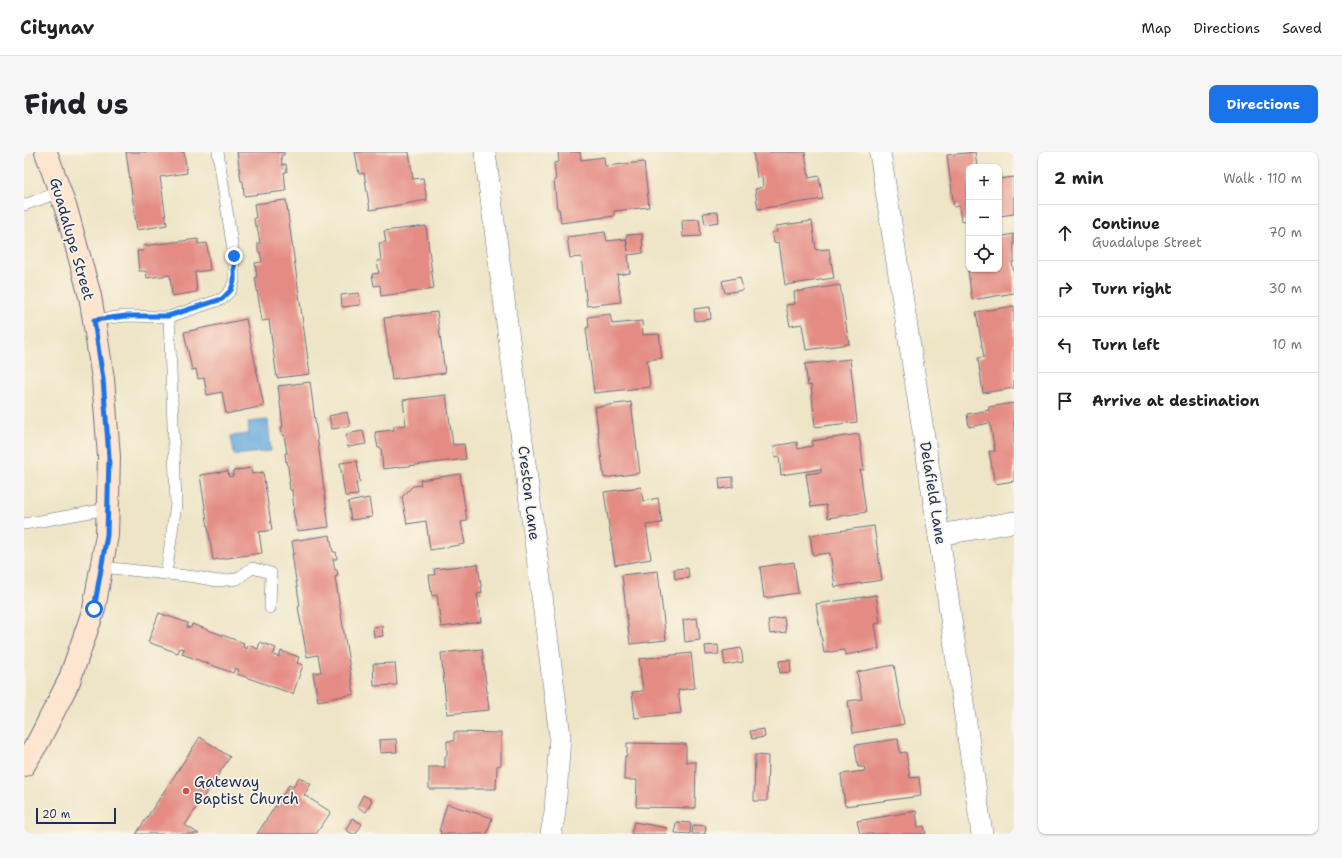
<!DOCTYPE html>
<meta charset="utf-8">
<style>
:root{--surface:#fff;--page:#f6f6f6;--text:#202124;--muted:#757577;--line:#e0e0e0;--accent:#1a73e8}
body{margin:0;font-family:"Shantell Sans",sans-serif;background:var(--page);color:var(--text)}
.controls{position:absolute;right:12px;top:12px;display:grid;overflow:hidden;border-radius:8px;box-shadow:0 1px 3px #0004}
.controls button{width:36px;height:36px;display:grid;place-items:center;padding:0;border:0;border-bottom:1px solid var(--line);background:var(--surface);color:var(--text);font:20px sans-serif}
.scale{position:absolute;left:12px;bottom:10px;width:80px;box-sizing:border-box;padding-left:4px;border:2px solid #1b2f5e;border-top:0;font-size:11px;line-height:14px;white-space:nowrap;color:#1b2f5e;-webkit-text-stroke:3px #fcf5e5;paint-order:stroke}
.stop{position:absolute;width:12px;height:12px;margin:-9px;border:3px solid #1a73e8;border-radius:50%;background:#fff}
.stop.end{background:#1a73e8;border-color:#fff;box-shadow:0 1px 4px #0008}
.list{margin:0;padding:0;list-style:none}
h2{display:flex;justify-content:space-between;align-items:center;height:52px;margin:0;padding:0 16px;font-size:17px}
h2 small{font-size:13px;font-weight:400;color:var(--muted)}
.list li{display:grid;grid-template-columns:26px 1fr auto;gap:12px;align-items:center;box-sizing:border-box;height:56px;padding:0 16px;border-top:1px solid var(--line)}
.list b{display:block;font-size:15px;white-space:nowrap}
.list p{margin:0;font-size:13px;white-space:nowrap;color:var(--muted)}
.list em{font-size:13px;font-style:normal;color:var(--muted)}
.icon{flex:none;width:22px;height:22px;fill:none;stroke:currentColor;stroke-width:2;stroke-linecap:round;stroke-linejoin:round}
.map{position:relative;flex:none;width:990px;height:682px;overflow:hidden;border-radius:8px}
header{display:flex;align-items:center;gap:24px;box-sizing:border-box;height:56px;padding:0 20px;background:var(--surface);border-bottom:1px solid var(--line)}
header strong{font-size:19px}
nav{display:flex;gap:22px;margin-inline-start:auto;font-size:14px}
.intro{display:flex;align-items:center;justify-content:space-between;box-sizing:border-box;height:96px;padding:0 24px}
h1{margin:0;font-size:28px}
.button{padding:10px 18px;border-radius:8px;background:var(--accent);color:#fff;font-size:14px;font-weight:700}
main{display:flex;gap:24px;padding:0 24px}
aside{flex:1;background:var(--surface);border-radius:8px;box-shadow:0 1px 3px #0004}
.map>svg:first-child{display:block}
.water{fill:#68abdd;stroke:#426d9e}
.building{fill:#e48c84}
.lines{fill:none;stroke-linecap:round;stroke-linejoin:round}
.lane-casing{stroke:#656f83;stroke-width:12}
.street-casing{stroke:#656f83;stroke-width:22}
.secondary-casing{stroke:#656f83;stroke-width:24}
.lane{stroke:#fff;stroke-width:11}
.street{stroke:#fff;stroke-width:21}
.secondary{stroke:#fde5d0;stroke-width:22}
.route{stroke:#1a73e8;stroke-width:5}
.poi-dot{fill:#d1495b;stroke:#fcf5e5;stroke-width:1.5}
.labels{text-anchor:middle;stroke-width:3.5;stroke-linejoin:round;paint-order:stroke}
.street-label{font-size:15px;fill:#1b2f5e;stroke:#fcf5e5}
.poi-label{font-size:15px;fill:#1b2f5e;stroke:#fcf5e5;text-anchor:start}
</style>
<header>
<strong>Citynav</strong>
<nav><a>Map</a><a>Directions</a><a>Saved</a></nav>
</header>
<div class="intro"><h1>Find us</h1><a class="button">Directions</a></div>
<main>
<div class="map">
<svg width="990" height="682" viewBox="0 0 990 682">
<rect width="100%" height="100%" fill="#fcf5e5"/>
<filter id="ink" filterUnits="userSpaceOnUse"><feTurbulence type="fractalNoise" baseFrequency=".025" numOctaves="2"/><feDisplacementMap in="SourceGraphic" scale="8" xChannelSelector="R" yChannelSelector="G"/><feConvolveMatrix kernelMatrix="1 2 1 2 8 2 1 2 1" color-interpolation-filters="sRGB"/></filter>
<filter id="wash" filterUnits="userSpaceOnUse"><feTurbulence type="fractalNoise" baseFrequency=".012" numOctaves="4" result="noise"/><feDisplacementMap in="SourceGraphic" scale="16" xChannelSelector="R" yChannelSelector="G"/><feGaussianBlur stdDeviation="0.9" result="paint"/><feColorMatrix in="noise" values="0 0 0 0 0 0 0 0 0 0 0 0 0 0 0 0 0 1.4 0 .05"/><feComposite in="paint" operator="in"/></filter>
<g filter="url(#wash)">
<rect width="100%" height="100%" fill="#eee5c7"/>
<polygon class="water" points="244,268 247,299 210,303 207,284 225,282 224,270"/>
<g id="blocks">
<g class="building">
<polygon points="102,0 160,0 163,21 136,25 143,73 113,78"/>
<polygon points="213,0 260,0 260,3 257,3 258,13 262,12 263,20 260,20 262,39 220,44 219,29 217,29"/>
<polygon points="331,0 385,0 389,27 399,26 403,48 346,58 340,21 335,22"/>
<polygon points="534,0 556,0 557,8 580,5 581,14 620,10 625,55 590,59 590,64 537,71 535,57 533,57 530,28 532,28 530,11 535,10"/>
<polygon points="729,0 781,0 785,26 795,24 799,47 734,57 731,37 739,35 738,25 733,26"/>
<polygon points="951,0 953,15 945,15 945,68 937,69 935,54 930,55 923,3"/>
<polygon points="990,25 990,62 975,64 975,27"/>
<polygon points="262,48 286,222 253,226 245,168 238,169 231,125 233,125 231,111 238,110 236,100 234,100 234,91 236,91 233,74 231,74 230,66 232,65 230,52"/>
<polygon points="694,60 695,70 681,72 679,61"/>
<polygon points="675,67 677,84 659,85 658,68"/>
<polygon points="788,69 792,98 805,97 810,126 761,133 755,90 750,91 748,80 753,80 752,74"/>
<polygon points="402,74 410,137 357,144 356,133 350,134 348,122 355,121 353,109 357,108 355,91 362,90 360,79"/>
<polygon points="581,80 583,89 602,87 604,99 602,83 618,82 619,101 604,103 606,121 593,123 597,150 563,154 557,105 546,106 543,85"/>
<polygon points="990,82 990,110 988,110 990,122 990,141 948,148 944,119 956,117 975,117 975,85"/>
<polygon points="174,87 174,92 183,91 186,118 171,120 173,140 148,144 146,123 123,126 122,119 115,119 113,99 120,99 119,94"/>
<polygon points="716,125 719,138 701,141 698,129"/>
<polygon points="816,133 825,192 782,198 778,172 766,174 762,153 771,152 770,140"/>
<polygon points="335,141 336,153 318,155 317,143"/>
<polygon points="990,154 990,236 959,241 954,206 960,205 952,160"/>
<polygon points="686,155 687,167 671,169 670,157"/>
<polygon points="413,160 421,221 368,228 360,166"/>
<polygon points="586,162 588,172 618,169 619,183 635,182 638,206 623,208 626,235 570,241 562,176 565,175 564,165"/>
<polygon points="222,167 240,254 202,262 198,240 183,243 180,226 174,227 172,217 168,218 160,180"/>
<polygon points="826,207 833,270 791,275 787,233 784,234 781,212"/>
<polygon points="286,230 305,375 273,379 269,358 270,358 268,338 266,338 265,330 266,330 263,309 262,310 261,301 263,301 260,283 258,283 257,275 259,275 254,234"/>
<polygon points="422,243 429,293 440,292 442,307 359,317 357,296 354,296 351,280 370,278 370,274 382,273 379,248"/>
<polygon points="607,250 616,321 580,326 571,255"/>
<polygon points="990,251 990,329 971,332 965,299 971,299 966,271 945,275 943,262 965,258 964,255"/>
<polygon points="323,260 326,274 308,277 305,264"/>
<polygon points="339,279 342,292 324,295 322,282"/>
<polygon points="835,282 840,318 836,318 842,360 804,366 802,353 787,355 782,322 797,320 797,317 757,323 755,304 751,305 750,294 773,290 774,297 788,294 788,289"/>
<polygon points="333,309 336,330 332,331 334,343 321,344 316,311"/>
<polygon points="227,316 228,322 239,320 248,378 235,380 238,401 189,408 176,323 204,319 205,325 209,324 209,319"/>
<polygon points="436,322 443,369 437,370 441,392 406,398 402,369 383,372 378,345 389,334 397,333 396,328"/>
<polygon points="709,325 709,335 696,337 695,326"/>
<polygon points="617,335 619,349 634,346 638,371 622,373 627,407 591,413 580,340"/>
<polygon points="345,346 348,365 327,368 324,350"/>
<polygon points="850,374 858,428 811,435 806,401 789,403 786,383"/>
<polygon points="306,383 309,400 312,400 313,407 309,407 311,418 313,418 314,424 311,425 330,542 294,549 289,521 297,520 294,503 283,505 274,455 276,454 268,402 270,402 268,389"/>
<polygon points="770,410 774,441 740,446 736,415"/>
<polygon points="454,412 458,441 453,442 457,470 417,475 413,443 408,444 405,423 411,423 410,417"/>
<polygon points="664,416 665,426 651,427 650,417"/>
<polygon points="634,419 642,488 606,492 598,423"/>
<polygon points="852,443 856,471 851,472 855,497 821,503 820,498 800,501 792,452"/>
<polygon points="135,461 164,471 163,475 167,476 168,472 220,491 219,495 223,497 224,493 234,497 236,490 252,496 249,503 255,505 257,499 275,505 273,511 279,513 269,542 213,522 215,518 211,516 209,521 158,502 160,497 156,496 154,501 124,490"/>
<polygon points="760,465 762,480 746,482 744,468"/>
<polygon points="673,466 676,488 661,490 659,468"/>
<polygon points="358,474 359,484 350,485 349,475"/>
<polygon points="694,493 695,502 682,503 681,494"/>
<polygon points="717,496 719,510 701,513 699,499"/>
<polygon points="458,497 465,558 423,562 417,501"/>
<polygon points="667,501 671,536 654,538 657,561 611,566 608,540 619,539 615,507"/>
<polygon points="766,508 767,520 756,521 755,509"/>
<polygon points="371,511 373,533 350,534 349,512"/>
<polygon points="870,513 880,572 829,581 824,549 838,547 833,520"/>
<polygon points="740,577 741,585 728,587 726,579"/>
<polygon points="430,580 477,581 477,613 473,614 472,637 405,637 405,615 421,615 421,604 423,604 423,589 430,589"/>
<polygon points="176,585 206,605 161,673 175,682 112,682"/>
<polygon points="372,587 373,600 356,601 355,588"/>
<polygon points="874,587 876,601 882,600 886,626 895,625 897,644 821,654 817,622 841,619 840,615 834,615 831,593"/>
<polygon points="603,591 662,592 662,610 672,610 671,656 612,655 613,628 600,628 601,604 603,604"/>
<polygon points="731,603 744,604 743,649 730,649"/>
<polygon points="275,625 287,632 280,643 307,660 292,682 233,682 265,633 269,635"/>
<polygon points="339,643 348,648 342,660 333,655"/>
<polygon points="423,652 468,666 463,682 416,682 417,679 415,679"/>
<polygon points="892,659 894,675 900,674 902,682 836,682 833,669"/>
<polygon points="328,666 338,672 332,682 329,682 322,678"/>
<polygon points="610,670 643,676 642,682 607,682"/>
<polygon points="652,670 667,671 666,682 651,681"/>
<polygon points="669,673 682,674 681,682 668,682"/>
</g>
</g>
</g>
<g filter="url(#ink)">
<use href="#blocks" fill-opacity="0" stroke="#656f83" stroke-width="1"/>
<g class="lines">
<defs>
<g id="lane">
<polyline points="0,53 36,40"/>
<polyline points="145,165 198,147 207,138 210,129 210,105 194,0"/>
<polyline points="70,168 102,164 145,165 152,352 142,422"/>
<polyline points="0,372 83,357"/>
<polyline points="77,415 172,425 193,429 213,427 228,416 247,421 246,456"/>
</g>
<g id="street">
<polyline points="461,0 536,584 531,660 527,682"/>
<polyline points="856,0 912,363 958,682"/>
<polyline points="915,383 990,370"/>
</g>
<polyline id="secondary" points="0,613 14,590 45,529 70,457 83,383 85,305 79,227 70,168 66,144 43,60 22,0"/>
</defs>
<use href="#lane" class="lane-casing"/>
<use href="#street" class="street-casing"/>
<use href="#secondary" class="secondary-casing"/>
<use href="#lane" class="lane"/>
<use href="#street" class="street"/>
<use href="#secondary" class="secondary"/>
</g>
</g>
<g class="lines" filter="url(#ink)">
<polyline class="route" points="70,457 83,383 85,305 79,227 70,168 102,164 144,164 198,147 207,138 210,129 210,104"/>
</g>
<circle class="poi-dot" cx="162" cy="639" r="4"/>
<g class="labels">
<g class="street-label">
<text transform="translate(48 87) rotate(74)" y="5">Guadalupe Street</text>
<text transform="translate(505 341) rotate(83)" y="5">Creston Lane</text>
<text transform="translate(909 341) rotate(81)" y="5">Delafield Lane</text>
</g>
<g class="poi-label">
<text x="170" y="635">Gateway<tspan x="170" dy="17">Baptist Church</tspan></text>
</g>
</g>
</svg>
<div class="controls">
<button>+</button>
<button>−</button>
<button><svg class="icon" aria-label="locate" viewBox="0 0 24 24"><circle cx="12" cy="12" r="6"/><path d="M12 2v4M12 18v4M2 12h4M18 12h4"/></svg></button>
</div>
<div class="scale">20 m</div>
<div class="stop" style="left:70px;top:457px"></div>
<div class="stop end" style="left:210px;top:104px"></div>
</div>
<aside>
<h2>2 min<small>Walk · 110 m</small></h2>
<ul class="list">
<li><svg class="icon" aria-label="ahead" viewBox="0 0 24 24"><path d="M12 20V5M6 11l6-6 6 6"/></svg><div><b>Continue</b><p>Guadalupe Street</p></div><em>70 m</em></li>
<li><svg class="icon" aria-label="right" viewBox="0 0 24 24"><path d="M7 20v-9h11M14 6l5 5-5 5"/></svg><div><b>Turn right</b></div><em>30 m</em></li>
<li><svg class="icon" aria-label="left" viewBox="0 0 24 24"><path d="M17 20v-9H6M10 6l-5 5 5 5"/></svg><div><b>Turn left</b></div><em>10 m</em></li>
<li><svg class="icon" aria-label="arrive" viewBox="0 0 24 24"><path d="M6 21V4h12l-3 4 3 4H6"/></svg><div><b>Arrive at destination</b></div></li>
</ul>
</aside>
</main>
